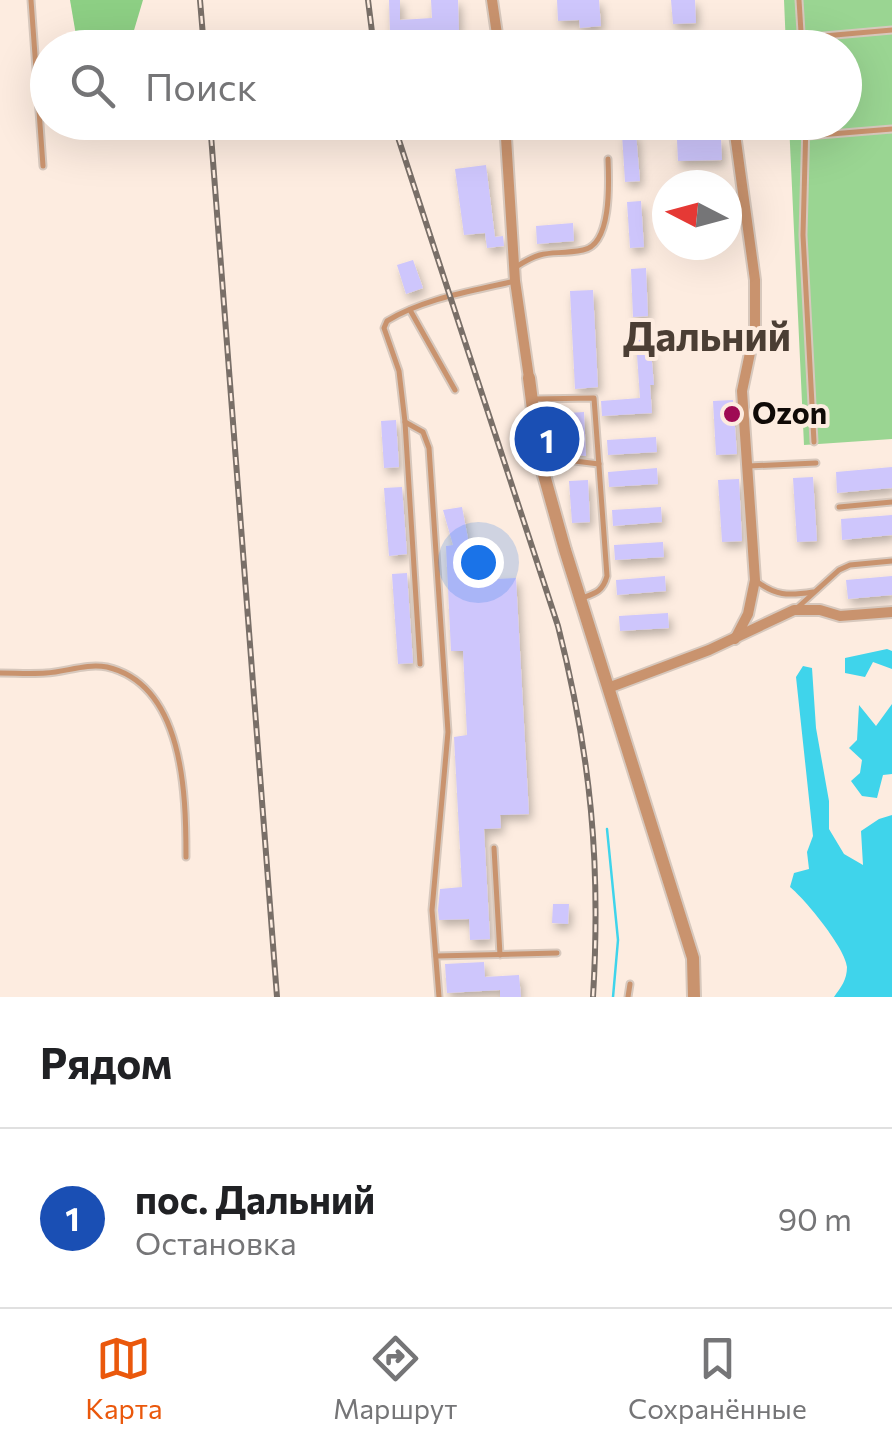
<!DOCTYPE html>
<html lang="ru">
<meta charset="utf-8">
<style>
:root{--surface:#fff;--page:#f6f6f6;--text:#202124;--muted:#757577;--line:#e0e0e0;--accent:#ea580c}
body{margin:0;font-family:Commissioner,sans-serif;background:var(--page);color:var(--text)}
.compass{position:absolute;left:652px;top:170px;width:90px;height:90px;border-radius:50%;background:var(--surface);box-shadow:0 10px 40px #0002;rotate:276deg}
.you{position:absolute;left:478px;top:562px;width:35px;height:35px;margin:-25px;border:8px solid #fff;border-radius:50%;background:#1a73e8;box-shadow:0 0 0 15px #1a73e833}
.badge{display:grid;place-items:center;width:65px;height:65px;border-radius:50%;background:var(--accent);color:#fff;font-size:32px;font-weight:700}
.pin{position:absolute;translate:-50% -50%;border:5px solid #fff;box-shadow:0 2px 10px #0006}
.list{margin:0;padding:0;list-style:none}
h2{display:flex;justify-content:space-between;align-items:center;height:130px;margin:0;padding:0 40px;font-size:42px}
h2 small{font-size:32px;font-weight:400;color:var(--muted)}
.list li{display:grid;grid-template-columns:65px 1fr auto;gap:30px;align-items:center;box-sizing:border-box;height:180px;padding:0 40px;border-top:2px solid var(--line)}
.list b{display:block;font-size:38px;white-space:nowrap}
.list p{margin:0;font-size:32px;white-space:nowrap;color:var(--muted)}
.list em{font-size:32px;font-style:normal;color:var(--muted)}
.icon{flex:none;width:55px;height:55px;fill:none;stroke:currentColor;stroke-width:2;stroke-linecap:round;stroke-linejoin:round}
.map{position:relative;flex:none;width:892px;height:997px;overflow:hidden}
.search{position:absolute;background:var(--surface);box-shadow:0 10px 40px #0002;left:30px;right:30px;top:30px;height:110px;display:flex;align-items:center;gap:25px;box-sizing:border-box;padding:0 35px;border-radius:55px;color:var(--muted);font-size:38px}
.sheet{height:310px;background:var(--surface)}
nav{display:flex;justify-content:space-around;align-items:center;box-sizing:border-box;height:140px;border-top:2px solid var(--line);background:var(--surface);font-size:28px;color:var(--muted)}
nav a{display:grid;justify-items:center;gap:5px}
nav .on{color:var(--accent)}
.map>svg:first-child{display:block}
.green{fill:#9ad592}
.forest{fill:#8dcf84}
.water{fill:#3fd4eb}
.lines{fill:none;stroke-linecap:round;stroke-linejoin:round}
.stream{stroke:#3fd4eb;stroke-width:2.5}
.building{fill:#cec6fc;filter:url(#shadow)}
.service-casing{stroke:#d7c8bd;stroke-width:9}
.minor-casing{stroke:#d7c8bd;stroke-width:14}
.tertiary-casing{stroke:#d7c8bd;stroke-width:16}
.service{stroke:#c9936e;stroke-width:5}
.minor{stroke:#c9936e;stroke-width:10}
.tertiary{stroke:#c9936e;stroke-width:12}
.rail-casing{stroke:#796f68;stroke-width:6}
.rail{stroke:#fdece0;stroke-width:2.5;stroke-dasharray:8;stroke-linecap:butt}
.poi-dot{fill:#9f0b54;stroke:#fdece0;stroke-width:4}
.labels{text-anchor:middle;stroke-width:8;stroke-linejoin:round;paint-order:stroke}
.poi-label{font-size:30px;font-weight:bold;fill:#100a07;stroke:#fdece0;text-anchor:start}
.district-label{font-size:40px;font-weight:bold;fill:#4b3e34;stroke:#fdece0}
</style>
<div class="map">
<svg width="892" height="997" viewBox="0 0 892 997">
<defs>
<filter id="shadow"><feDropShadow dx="3" dy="5.5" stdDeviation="5" flood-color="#0004"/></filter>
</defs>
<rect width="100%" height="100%" fill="#fdece0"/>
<polygon class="green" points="784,0 892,0 892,439 804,445 789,123 844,122 844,48 786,47"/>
<polygon class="forest" points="70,0 143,0 129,47 78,47"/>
<g class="water">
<polygon points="887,649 892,651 892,669 873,662 865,677 845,673 845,658"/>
<path d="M803,666l9,2 4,60 13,73v28l15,25 19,11 -2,-34 18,-12 13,-4v182h-58c7,-10 13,-17 13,-30 -1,-18 -42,-68 -57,-80l4,-14 15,-4 -2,-17 6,-16 -17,-159z"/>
<polygon points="892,704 892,774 883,775 877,798 862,796 851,781 860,773 862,760 849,748 857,740 859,705 876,726"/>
</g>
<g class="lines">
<polyline class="stream" points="607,829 618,940 613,997"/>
</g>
<g class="building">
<polygon points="389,0 400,0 400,20 432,18 431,0 458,0 459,31 454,31 455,42 414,44 413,32 390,33"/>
<polygon points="557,0 599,0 601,26 580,28 579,20 558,21"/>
<polygon points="671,0 695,0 696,23 673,24"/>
<polygon points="636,133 640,181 625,182 622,134"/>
<polygon points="721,139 722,160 678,161 677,140"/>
<polygon points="486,165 495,237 503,236 504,246 487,248 485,233 464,235 455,169"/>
<polygon points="641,201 644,247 630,248 627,202"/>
<polygon points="573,223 574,241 537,244 536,226"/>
<polygon points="413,260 423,288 406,294 397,265"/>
<polygon points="646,268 648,316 633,317 631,269"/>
<polygon points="593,290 598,387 575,389 570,291"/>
<polygon points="650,339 654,385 650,385 652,413 602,416 601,401 640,398 636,340"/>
<polygon points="733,400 737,454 716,455 713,401"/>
<polygon points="584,412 586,456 570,454 568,413"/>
<polygon points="396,420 399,467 384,468 381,421"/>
<polygon points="656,437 657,452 608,455 607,440"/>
<polygon points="892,467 892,488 837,493 836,472"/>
<polygon points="657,468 658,484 609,487 608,472"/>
<polygon points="813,477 817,541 797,542 793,478"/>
<polygon points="739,479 742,541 722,542 718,480"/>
<polygon points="588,480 590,522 572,523 569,481"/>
<polygon points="402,487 407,554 389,556 384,488"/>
<polygon points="462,507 469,544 474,544 476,580 516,578 529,814 500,815 501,828 484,829 490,939 470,940 469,919 439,920 438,910 440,889 462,887 454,737 467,735 463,651 451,651 446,546 453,545 443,510"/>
<polygon points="661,507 662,522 613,526 612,510"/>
<polygon points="892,515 892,535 842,540 841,519"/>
<polygon points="663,542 664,557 615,560 614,545"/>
<polygon points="407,573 413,663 398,664 392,574"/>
<polygon points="665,576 666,591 617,595 616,580"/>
<polygon points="892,576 892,595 848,599 846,580"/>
<polygon points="668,613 669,628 620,631 619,616"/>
<polygon points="553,904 569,904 568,924 552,923"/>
<polygon points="484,962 485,977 519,975 521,997 500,997 500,990 447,993 445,964"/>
</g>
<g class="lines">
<defs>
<g id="service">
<polyline points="31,0 43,166"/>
<polyline points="799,0 802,48"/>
<polyline points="801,38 892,30"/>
<polyline points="806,122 803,235 814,442"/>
<polyline points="807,136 892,129"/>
<path d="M516,267c30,-20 36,-11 67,-17 29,-5 26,-68 25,-91"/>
<polyline points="410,310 455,390"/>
<path d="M535,399l59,-1 13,178c-4,15 -11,17 -25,22"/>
<polyline points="405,422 423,432 429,448 448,732 432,910 439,997"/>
<polyline points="542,457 599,464"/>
<polyline points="748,466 816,463"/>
<polyline points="839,507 892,502"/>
<path d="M755,580c20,16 33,16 58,12"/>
<polyline points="796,609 839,570 850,565 892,561"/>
<path d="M420,664l-15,-242 -6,-51 -15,-43 3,-7c38,-23 86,-30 128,-40"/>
<path d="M0,673c15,0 31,1 46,0 20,-1 40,-10 61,-6 77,18 79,127 79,190"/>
<polyline points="494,848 500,955"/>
<polyline points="436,956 557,953"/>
<polyline points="628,997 630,984"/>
</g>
<g id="minor">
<polyline points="492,0 499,48"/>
<polyline points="505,122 515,281 529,378"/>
<polyline points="735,639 748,614 755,580 742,391 755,329 755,280 735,134"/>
<polyline points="608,688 709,650 794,610 820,610 840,616 892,612"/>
</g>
<polyline id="tertiary" points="529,378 539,457 565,550 693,958 694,997"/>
</defs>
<use href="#service" class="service-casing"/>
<use href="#minor" class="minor-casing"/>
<use href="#tertiary" class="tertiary-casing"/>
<use href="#service" class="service"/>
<use href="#minor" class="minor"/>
<use href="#tertiary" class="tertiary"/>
<defs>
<g id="rail">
<polyline points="200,0 204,48"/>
<polyline points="368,0 374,48"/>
<polyline points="210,122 277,997"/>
<path d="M393,122l165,504c33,130 43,237 35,371"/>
</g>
</defs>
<use href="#rail" class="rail-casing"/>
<use href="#rail" class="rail"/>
</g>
<circle class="poi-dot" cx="732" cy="414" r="10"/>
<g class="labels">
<g class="poi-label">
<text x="752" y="424">Ozon</text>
</g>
<g class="district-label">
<text x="707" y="351">Дальний</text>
</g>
</g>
</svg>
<svg class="compass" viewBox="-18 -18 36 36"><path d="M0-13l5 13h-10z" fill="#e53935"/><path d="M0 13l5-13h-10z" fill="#757577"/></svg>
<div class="you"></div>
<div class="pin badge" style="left:547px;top:439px;background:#1a4fb4">1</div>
<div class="search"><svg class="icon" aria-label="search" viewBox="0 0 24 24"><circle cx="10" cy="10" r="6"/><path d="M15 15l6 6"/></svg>Поиск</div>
</div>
<section class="sheet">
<h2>Рядом<small></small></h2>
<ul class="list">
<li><span class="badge" style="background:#1a4fb4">1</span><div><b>пос. Дальний</b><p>Остановка</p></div><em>90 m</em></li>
</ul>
</section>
<nav>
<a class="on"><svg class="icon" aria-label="map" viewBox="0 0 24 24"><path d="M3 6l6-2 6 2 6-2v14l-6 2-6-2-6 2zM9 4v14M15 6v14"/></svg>Карта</a>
<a><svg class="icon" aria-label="directions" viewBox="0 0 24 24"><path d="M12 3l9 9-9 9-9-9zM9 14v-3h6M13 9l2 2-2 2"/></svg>Маршрут</a>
<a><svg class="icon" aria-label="saved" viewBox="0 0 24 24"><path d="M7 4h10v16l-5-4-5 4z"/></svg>Сохранённые</a>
</nav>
